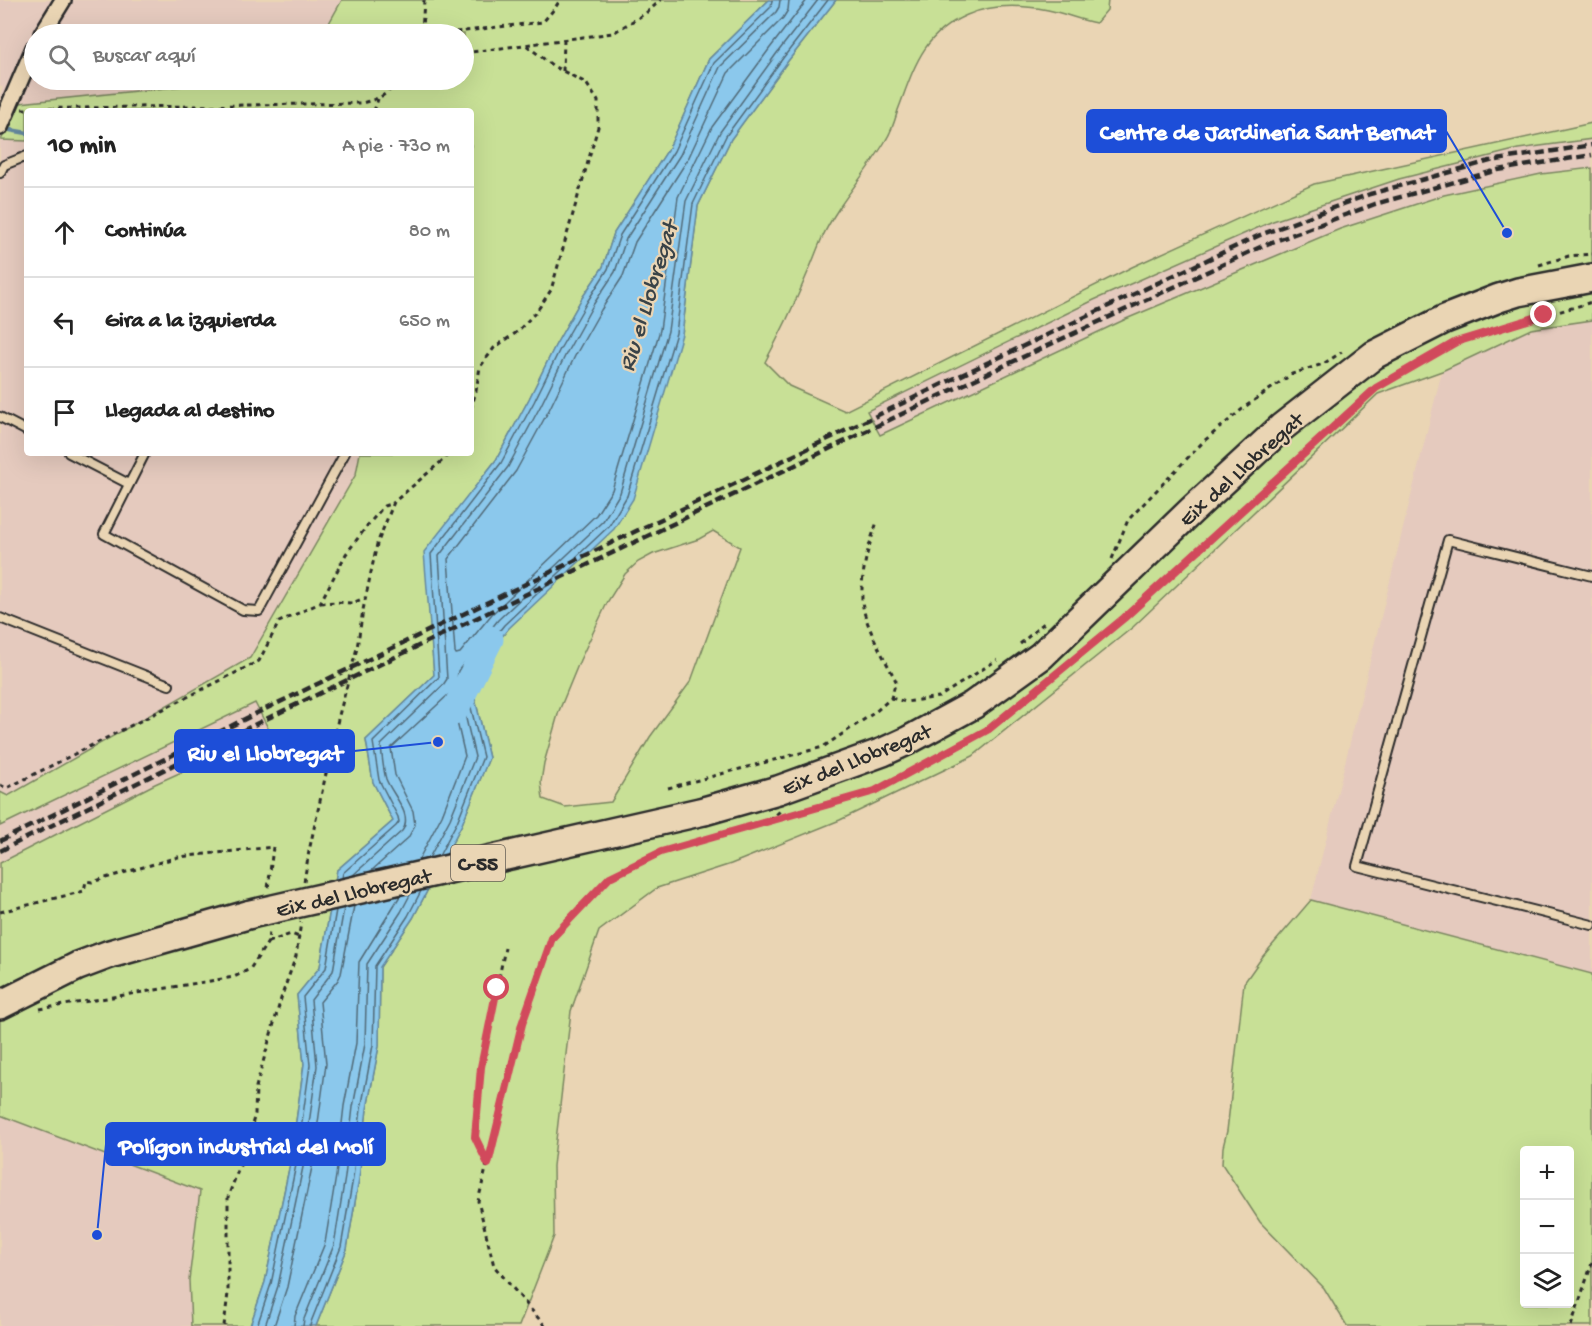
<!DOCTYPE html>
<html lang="es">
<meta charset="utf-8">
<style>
:root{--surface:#fff;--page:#f2f2f2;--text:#222;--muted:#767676;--line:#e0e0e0}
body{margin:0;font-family:"Gochi Hand",sans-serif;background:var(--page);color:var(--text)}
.controls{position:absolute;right:18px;bottom:18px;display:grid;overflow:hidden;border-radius:6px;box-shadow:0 6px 24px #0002}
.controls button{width:54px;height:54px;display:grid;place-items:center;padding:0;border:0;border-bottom:2px solid var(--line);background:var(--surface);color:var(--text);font:30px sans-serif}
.stop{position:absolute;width:18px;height:18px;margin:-14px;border:4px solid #d1495b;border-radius:50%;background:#fff}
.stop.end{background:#d1495b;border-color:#fff;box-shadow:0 2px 6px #0008}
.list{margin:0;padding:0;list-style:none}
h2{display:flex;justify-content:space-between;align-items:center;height:78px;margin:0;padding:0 24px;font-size:26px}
h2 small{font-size:20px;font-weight:400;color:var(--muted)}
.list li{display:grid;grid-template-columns:39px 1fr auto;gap:18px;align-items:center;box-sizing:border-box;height:90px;padding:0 24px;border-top:2px solid var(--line)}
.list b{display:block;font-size:22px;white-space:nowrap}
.list em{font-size:20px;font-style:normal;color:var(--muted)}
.icon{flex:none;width:33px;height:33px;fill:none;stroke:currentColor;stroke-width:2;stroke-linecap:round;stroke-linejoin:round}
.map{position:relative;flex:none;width:1592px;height:1326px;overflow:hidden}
.search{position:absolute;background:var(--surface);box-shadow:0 6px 24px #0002;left:24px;top:24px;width:450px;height:66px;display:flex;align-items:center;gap:15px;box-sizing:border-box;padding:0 21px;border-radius:33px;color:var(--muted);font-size:22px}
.panel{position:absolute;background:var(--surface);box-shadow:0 6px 24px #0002;left:24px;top:108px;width:450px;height:348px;border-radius:6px}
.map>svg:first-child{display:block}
.built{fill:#e5cabe}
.green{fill:#c8e096;stroke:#7a8660;stroke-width:1.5;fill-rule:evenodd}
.water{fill:#8bc8ec;stroke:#65899f;stroke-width:1.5}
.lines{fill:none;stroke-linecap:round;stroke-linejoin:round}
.shore{stroke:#516a78;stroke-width:1.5}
.stream{stroke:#65899f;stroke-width:4.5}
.river{stroke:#8bc8ec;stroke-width:27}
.lane-casing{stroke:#2b2b2b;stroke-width:12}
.street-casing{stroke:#2b2b2b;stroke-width:20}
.highway-casing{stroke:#2b2b2b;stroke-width:32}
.path{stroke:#2b2b2b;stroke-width:3;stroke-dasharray:4.5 4.5;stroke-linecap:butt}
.lane{stroke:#ead5b4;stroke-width:8}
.street{stroke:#ead5b4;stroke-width:15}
.highway{stroke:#ead5b4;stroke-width:27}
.rail{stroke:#2b2b2b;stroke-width:4.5;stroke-dasharray:9 4.5;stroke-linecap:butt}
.highway-bridge-casing{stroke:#2b2b2b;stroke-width:32;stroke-linecap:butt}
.highway-bridge{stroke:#ead5b4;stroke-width:27}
.route{stroke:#d1495b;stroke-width:8}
.labels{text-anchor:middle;stroke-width:4.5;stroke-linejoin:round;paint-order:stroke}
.shield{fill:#ead5b4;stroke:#645e54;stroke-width:1.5}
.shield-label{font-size:21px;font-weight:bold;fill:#2b2b2b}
.street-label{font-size:22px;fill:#2b2b2b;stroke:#ead5b4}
.water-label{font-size:24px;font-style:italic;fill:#394348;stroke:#ead5b4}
.leader{fill:none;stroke:#1d4ed8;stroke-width:2}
.callout-dot{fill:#1d4ed8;stroke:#ead5b4;stroke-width:2}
.callout{fill:#1d4ed8;stroke:#1d4ed8;stroke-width:2}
.callout-label{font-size:24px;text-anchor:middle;font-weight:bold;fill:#fff}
</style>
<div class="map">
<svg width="1592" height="1326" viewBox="0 0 1592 1326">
<rect width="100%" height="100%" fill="#ead5b4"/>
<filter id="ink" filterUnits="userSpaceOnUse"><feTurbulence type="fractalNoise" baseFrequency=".0167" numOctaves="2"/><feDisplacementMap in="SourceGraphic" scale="12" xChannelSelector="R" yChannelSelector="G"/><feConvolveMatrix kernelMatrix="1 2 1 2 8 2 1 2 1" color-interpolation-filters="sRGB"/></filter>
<g filter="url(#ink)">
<g class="built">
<polygon points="0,0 342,0 323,34 34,34 34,80 243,80 20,103 2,140 27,141 27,453 360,453 356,474 250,658 8,796 0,792 0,95 3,87 0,86"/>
<polygon points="1592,139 1592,168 1541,174 1444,195 1340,229 1126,319 880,435 867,411 1094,300 1273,221 1399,179 1518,149"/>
<polygon points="1592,320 1592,974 1311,900 1442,371 1531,329"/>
<polygon points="256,702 270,732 155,784 0,863 0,826"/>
<polygon points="0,1115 201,1191 189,1280 191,1326 0,1326"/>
</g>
<g class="green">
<polygon points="342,0 769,0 709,59 669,148 614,233 603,267 582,298 555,346 529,399 496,460 425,552 434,675 366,740 373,782 393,821 337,870 320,967 297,995 304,1064 290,1164 265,1282 250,1326 191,1326 189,1280 200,1191 0,1115 0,863 155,784 270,732 255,703 0,826 0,792 8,796 250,658 356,474 360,453 471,453 471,111 27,111 27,141 1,140 20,103 243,80 464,80 464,34 323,34"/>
<path d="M836,0h272l-1,10 -11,13c-17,-3 -32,-10 -48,-13 -26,-5 -56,-6 -81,5 -45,19 -53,53 -69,95 -3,10 -6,21 -12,30 -19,33 -48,63 -64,98 -5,11 -9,23 -14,34 -13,31 -27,61 -43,90l24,24 56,25 287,-144 182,-83 278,-61v16l-74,10 -119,30 -126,42 -179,79 -227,111 13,24 246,-116 214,-90 104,-34 97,-21 51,-6v152l-61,9 -89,42 -64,23 -245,233 -160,129 -133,64 -109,44 -74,24 -58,43 -28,80 -18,155 1,70 -35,90h-203l31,-77 12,-70 8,-70 12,-63 1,-79 33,-49 49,-94 27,-66 -19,-81 38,-48 174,-295 16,-128 33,-67 57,-78zM713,531l27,16 -49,134 -41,56 -39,65 -46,5 -22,-8 -2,-17 3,-19 15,-52 21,-51 28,-59 17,-27 13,-12 15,-8 46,-15z"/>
<path d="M1311,900l281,74v352h-245l-23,-38 -64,-66 -38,-58 1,-17 4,-16 17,-148 19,-27zM1524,1150h46v154h-46z"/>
</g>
<polygon class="water" points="769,0 836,0 788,61 731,139 698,206 682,334 633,499 614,529 508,629 470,677 489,758 462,824 413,918 380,967 379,1046 367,1109 359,1179 347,1249 316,1326 250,1326 265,1282 290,1164 304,1064 297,995 320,967 337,870 393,821 373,782 366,740 434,675 424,552 496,460 529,399 555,346 582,298 603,267 614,233 669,148 709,59"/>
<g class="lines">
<g class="shore">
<polyline points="789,0 788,10 783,18 728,73 688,159 635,242 623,276 601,310 575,356 549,410 516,471 448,559 455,652 456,654 460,653 492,614 596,515 612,490 660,330 678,197 712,127 770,48 807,0"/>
<polyline points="439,856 457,822 483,757 464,679 465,674 504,625 609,526 627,496 676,333 693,204 726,136 783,58 828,0"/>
<polyline points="429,858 450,819 475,757 457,680 458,671 498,620 603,521 620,493 668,331 686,201 720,132 777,53 818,0"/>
<polyline points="370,872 408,838 415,825 413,811 395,775 391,748 449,694 451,696 465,756 442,815 418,861"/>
<path d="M352,876l50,-45c12,-16 -10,-36 -16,-52 -3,-10 -4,-24 -5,-34l62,-60 4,-6 -8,-123 69,-89 33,-62 26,-53 26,-47 22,-33 11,-33 54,-84 40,-88 56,-55 3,-5 1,-7"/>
<polyline points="342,878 343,873 396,826 399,822 398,817 379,780 373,742 439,677 431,554 501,463 534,402 560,349 587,302 608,269 620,235 674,151 714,63 771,7 772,0"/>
<polyline points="257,1326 271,1284 296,1165 310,1065 303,997 326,968 336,910"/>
<polyline points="265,1326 278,1286 303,1167 317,1066 311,1000 333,971 344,908"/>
<polyline points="274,1326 287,1287 312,1167 326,1064 320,1002 338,980 341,974 354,906"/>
<polyline points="294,1326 295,1316 325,1243 336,1176 344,1106 356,1043 359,962 400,896"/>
<polyline points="303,1326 304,1319 334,1245 345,1177 353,1107 365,1044 367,964 401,912 411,893"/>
<polyline points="310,1326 311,1322 341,1247 353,1178 361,1109 373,1045 375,966 408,916 421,891"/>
</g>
<polyline class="stream" points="10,130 27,133"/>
<polyline class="river" points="454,712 490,639"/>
<defs>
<g id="lane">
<polyline points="0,173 4,165 27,156"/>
<polyline points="0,417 27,431"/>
<polyline points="69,453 129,484"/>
<polyline points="145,453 104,534 243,610 259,611 345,453"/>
<polyline points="1592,576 1448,540 1357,866 1592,925"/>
<polyline points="0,618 169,685"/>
</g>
<g id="street">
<polyline points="42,34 63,0"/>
<polyline points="0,127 34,48"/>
</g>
<g id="highway">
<polyline points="704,811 778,790 883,752 907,741 973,705 1041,656 1191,511 1282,427 1374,355 1445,319 1499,298 1518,292 1592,278"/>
<polyline points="0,1005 78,966 110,954 251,914"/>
</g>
</defs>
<use href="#lane" class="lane-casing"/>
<use href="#street" class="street-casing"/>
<use href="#highway" class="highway-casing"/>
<g class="path">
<polyline points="424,0 422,32 424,34"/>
<polyline points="438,34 543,22 555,8 560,0"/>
<polyline points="464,53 613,33 646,13 661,0"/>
<polyline points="563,71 564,40"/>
<path d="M22,109l340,-6c16,-4 27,-8 35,-23"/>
<polyline points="374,111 378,99"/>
<polyline points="1539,265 1569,256 1592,254"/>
<polyline points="471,409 476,391 480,367 494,348 517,332 537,311 551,290 598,127 598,101 586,83 553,66 526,45"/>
<polyline points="1112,559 1128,520 1204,441 1246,406 1292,374 1323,364 1342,352"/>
<polyline points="320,603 336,602 352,603 365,598"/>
<polyline points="1020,644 1044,623"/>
<polyline points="891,698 906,702 939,697 997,660"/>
<polyline points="0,785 7,788 259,661 279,622 320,603 346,554 367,526 384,506 393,503"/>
<path d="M668,788l155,-41 51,-34 17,-15 5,-17c-11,-22 -33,-58 -34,-82 -1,-27 6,-52 15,-77"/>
<polyline points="770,821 780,811"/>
<polyline points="304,882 309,851 338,719 357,648 363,610 377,544 394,502 443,460 449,453"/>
<polyline points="0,912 84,891 86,881 92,882 178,857 273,847 268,889"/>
<polyline points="268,942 291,934 299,937"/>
<polyline points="40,1009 234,977 250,969 268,942 269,931"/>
<polyline points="487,1162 475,1137 481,1067 505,948"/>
<polyline points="224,1326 228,1293 228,1197 242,1160 255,1114 256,1087 282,995 296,956 301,922"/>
<polyline points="545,1326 494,1266 478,1201 522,1024 552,938 610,877 661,852 875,791 989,729 1124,618 1376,388 1456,342 1592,302"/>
<polyline points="1571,1326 1592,1263"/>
</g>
<use href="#lane" class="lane"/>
<use href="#street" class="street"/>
<use href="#highway" class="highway"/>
<g class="rail">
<polyline points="0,841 259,712 953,379 1260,235 1370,194 1490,161 1592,145"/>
<polyline points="0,851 262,721 956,388 1267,244 1375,204 1498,170 1592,155"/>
</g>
<defs>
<polyline id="highway-bridge" points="251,914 704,811"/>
</defs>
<use href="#highway-bridge" class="highway-bridge-casing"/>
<use href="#highway-bridge" class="highway-bridge"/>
</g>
</g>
<g class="lines" filter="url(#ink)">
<polyline class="route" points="497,988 481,1067 475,1137 488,1164 522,1024 552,938 610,877 661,852 875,791 989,729 1124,618 1376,388 1456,342 1544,315"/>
</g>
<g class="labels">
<rect class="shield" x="451" y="845" width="54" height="36" rx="4.5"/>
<g class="shield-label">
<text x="478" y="870">C-55</text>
</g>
<g class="street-label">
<text transform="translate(1240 468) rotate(-42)" y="8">Eix del Llobregat</text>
<text transform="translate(856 758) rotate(-22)" y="8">Eix del Llobregat</text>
<text transform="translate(353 891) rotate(-13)" y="8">Eix del Llobregat</text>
</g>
<g class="water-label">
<text transform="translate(647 296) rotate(-73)" y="8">Riu el Llobregat</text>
</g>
</g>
<path class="leader" d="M1507 233L1446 131M438 742L354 751M97 1235L106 1144"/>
<g class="callout-dot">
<circle cx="1507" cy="233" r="6"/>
<circle cx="438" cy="742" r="6"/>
<circle cx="97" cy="1235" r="6"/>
</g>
<g class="callout">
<rect x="1087" y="110" width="359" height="42" rx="6"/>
<rect x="175" y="730" width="179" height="42" rx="6"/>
<rect x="106" y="1123" width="279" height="42" rx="6"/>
</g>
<g class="callout-label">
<text x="1267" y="139">Centre de Jardineria Sant Bernat</text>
<text x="265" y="760">Riu el Llobregat</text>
<text x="246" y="1153">Polígon industrial del Molí</text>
</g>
</svg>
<div class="controls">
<button>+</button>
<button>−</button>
<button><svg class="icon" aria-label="layers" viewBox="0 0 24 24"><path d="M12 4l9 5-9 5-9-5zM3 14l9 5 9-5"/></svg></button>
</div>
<div class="stop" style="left:497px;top:988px"></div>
<div class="stop end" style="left:1544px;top:315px"></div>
<div class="search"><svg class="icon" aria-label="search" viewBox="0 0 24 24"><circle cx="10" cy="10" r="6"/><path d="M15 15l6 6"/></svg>Buscar aquí</div>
<section class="panel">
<h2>10 min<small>A pie · 730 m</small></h2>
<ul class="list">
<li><svg class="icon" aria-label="ahead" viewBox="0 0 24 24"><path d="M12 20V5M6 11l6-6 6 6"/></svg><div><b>Continúa</b></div><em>80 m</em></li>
<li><svg class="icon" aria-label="left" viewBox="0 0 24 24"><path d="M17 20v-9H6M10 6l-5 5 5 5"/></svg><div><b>Gira a la izquierda</b></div><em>650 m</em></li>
<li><svg class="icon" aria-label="arrive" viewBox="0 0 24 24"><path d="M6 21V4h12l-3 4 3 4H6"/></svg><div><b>Llegada al destino</b></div></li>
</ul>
</section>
</div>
